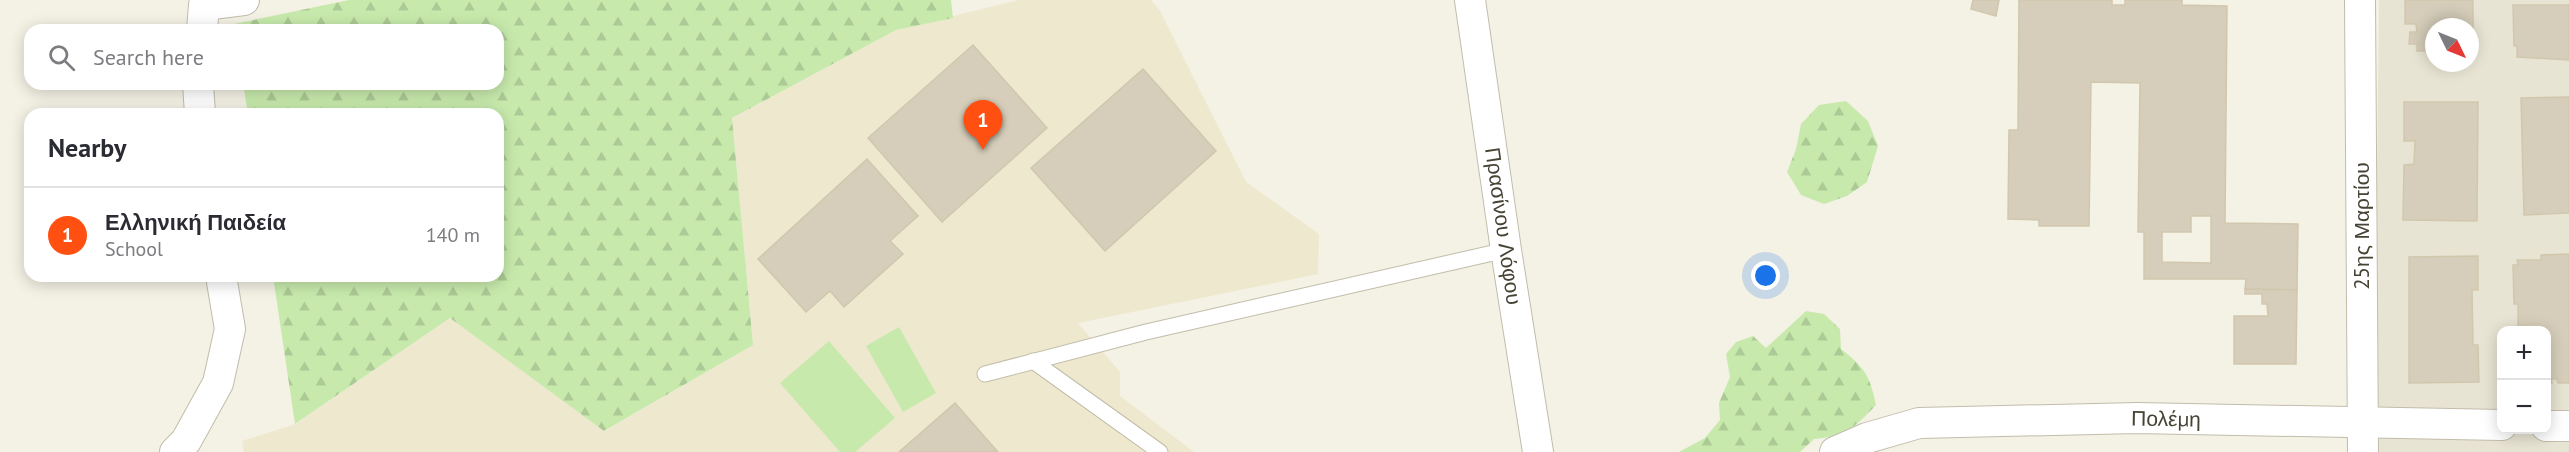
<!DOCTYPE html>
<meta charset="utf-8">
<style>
:root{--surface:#fff;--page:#f7f7f7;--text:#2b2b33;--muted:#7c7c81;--line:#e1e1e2;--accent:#ff5011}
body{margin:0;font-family:"PT Sans",sans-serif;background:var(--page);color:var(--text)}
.controls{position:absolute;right:18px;bottom:18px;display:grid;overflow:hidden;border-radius:12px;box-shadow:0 3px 15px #0003}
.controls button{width:54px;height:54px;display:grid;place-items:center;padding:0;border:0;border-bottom:2px solid var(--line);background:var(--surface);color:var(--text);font:30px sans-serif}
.compass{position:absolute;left:2425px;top:18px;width:54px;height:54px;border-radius:50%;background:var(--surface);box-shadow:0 3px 15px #0003;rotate:133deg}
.you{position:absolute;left:1766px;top:276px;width:21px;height:21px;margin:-15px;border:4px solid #fff;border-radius:50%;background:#1a73e8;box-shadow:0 0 0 9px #1a73e833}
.badge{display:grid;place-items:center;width:39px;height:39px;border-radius:50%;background:var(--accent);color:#fff;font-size:20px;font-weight:700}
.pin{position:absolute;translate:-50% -50px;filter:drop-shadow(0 2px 3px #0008)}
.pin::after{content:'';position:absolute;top:32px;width:21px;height:18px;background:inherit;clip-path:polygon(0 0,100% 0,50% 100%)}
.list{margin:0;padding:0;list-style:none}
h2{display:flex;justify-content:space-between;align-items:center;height:78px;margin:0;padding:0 24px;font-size:26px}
h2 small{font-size:20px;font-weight:400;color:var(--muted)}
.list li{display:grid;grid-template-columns:39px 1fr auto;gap:18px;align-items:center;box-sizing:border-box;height:96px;padding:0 24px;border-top:2px solid var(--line)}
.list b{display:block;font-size:22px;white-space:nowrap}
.list p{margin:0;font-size:20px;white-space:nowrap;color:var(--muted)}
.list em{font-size:20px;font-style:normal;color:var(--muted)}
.icon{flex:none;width:33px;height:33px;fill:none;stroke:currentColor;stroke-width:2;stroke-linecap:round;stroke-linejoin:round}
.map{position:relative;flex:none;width:2569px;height:452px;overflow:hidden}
.search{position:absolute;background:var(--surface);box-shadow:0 3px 15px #0003;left:24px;top:24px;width:480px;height:66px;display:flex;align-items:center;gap:15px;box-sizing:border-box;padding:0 21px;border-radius:18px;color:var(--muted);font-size:22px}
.panel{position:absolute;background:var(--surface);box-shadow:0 3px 15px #0003;left:24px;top:108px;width:480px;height:174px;border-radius:18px}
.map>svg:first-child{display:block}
.residential{fill:#e8e4d3;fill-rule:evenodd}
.education{fill:#eee8ce}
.green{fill:#c7eaac}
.forest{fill:url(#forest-firs)}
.building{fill:#d6ceba;stroke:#d1c7ad;stroke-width:1.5;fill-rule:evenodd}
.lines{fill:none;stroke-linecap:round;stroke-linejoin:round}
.service-casing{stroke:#c2bdaa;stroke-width:17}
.minor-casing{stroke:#c2bdaa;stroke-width:32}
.service{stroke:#fff;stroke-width:15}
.minor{stroke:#fff;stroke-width:30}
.labels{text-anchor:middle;stroke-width:4.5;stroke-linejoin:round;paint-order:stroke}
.street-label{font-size:21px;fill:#464234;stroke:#fff}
</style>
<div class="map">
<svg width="2569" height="452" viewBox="0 0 2569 452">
<defs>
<pattern id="forest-firs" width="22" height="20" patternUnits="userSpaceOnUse" patternTransform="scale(1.5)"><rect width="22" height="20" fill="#c7eaac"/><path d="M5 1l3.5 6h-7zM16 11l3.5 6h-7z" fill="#acca95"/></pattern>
</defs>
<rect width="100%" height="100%" fill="#f4f1e5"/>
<path class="residential" d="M2379,0h190v452h-195zM2434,27h36v36h-36zM2502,330h44v100h-44z"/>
<polygon class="education" points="1019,0 1151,0 1160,11 1246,182 1319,234 1318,274 1078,323 1120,372 1120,396 1194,452 244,452 242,441 296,424 450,318 605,431 753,345 732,118 896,30"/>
<g class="green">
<polygon points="899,327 936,393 903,412 866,346"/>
<polygon points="829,341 895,418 855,452 840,452 780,383"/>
</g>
<g class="forest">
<polygon points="349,0 951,0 953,18 896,30 732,118 753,345 604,431 450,318 295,424 273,276 498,276 498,114 248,114 243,84 498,84 498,30 235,30 234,24"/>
<polygon points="1846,101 1868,121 1878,146 1867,182 1847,196 1824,204 1801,195 1787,172 1796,149 1801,124 1819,105"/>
<path d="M1806,311l18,3 16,15 1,20c23,18 29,26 35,56 -21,22 -31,32 -62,34l-14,13h-121l26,-14 15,-18 -1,-17 11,-26 -4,-23 10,-12 17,-6 13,12z"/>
</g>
<g class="building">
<polygon points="1973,0 1999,0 1996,16 1971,9"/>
<path d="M2019,0h93v5h13v-5h57v5l45,1 -2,217 73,1 -1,66 -52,-1 1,-10h-102v-47h-6l2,-149 -49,-1 -2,144h-50v-6l-31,-1 1,-89h9zM2191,216h20v47l-49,-1v-30h29z"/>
<polygon points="2405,0 2473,0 2473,51 2470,51 2470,27 2434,27 2434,51 2417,51 2417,44 2409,44 2410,32 2417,32 2416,24 2405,24"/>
<polygon points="2513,5 2569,5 2569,60 2517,57 2517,46 2514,46"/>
<polygon points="973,45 1047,128 942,222 868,138"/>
<polygon points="1143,69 1216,151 1105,251 1031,168"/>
<polygon points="2569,97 2569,213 2524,215 2521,98"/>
<polygon points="2404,102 2478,102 2477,221 2403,220 2404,165 2414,164 2415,141 2404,141"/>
<polygon points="867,159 918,216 890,241 903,254 844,307 830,291 806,312 758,259"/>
<polygon points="2569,254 2569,383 2558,383 2557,379 2551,379 2552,383 2546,383 2546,330 2522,330 2522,328 2518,328 2518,304 2514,304 2513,265 2518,265 2517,260 2541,260 2541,255"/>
<polygon points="2478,256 2478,290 2472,290 2473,345 2478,345 2479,382 2409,383 2409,257"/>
<polygon points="2245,289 2297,290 2296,364 2234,364 2234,316 2268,316 2267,304 2262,304 2262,294 2245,294"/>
<polygon points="955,403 998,452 899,452"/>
</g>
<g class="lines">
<defs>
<g id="service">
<polyline points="1033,361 1160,452"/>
<polyline points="985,374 1146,332 1506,250"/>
</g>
<g id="minor">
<polyline points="1470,0 1506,250 1538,452"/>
<polyline points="2360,0 2363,452"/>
<polyline points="202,30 204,5 244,0"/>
<polyline points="198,84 200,114"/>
<polyline points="2546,426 2569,426"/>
<polyline points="175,452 186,441 218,383 230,329 221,276"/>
<polyline points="1835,452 1867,438 1919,423 2137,418 2502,425"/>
</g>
</defs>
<use href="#service" class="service-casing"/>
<use href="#minor" class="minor-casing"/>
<use href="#service" class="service"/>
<use href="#minor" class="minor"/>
</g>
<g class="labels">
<g class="street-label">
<text transform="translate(1503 226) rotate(82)" y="7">Πρασίνου Λόφου</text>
<text transform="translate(2362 226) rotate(-90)" y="7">25ης Μαρτίου</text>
<text transform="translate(2166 419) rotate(1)" y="7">Πολέμη</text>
</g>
</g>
</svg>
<div class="controls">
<button>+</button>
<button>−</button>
</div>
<svg class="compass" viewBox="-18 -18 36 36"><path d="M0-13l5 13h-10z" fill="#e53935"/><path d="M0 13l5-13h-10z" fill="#7c7c81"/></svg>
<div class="you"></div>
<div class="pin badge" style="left:983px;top:150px">1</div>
<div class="search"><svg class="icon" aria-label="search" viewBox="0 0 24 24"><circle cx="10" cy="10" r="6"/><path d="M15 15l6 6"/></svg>Search here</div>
<section class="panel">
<h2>Nearby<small></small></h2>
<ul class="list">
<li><span class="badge">1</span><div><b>Ελληνική Παιδεία</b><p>School</p></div><em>140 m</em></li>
</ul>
</section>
</div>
